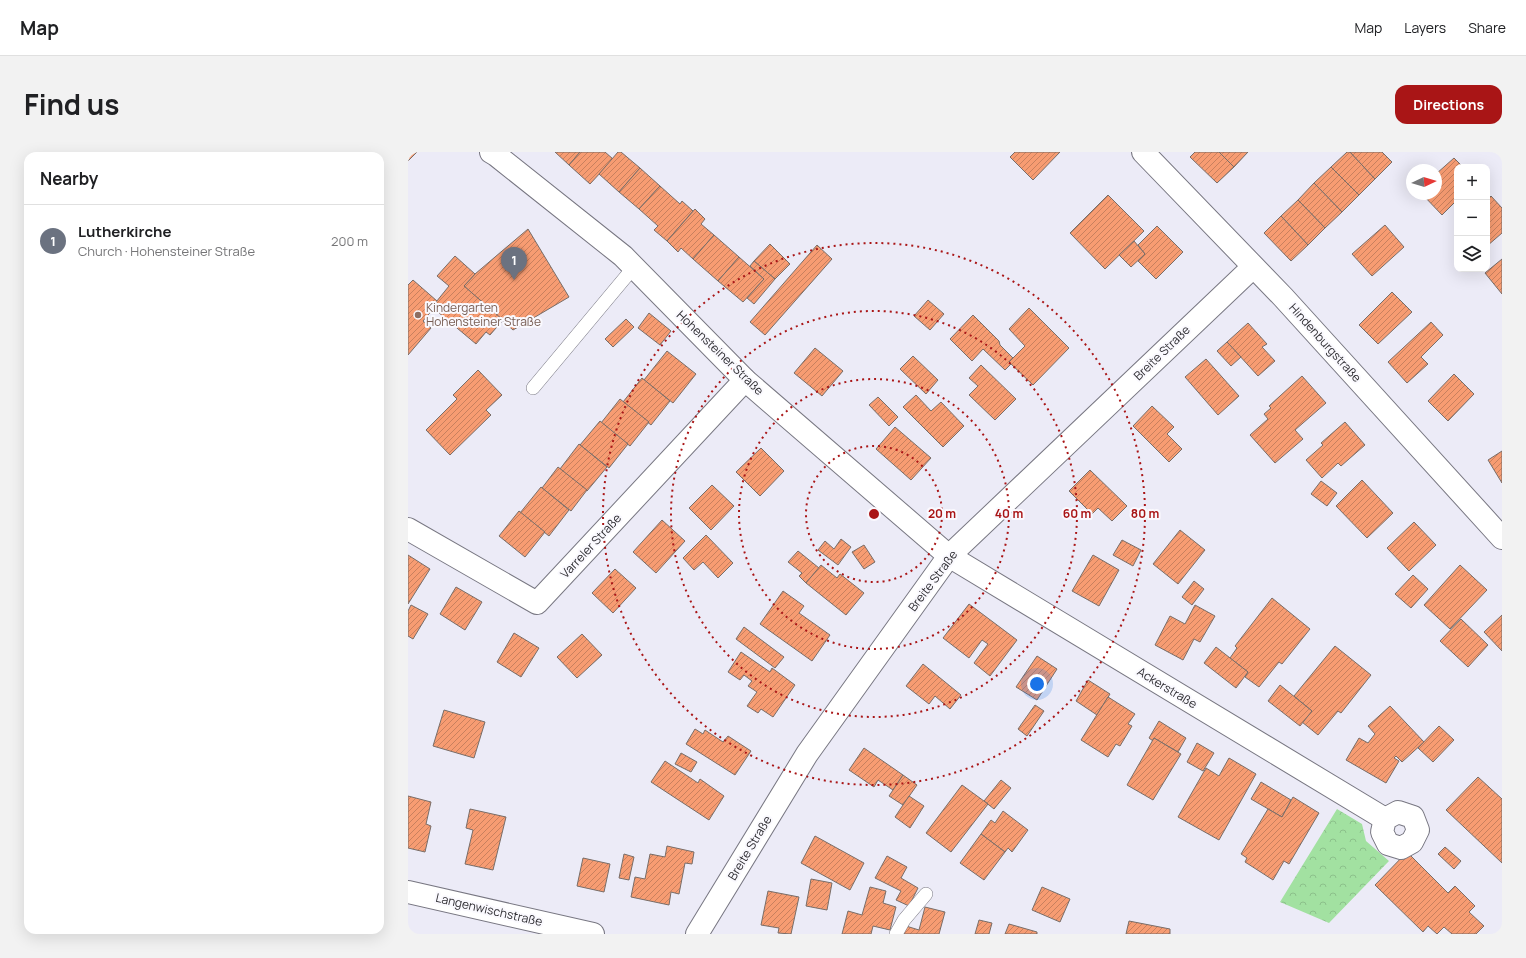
<!DOCTYPE html>
<meta charset="utf-8">
<style>
:root{--surface:#fff;--page:#f2f2f2;--text:#202124;--muted:#757577;--line:#e0e0e0;--accent:#a91516}
body{margin:0;font-family:Manrope,sans-serif;background:var(--page);color:var(--text)}
.controls{position:absolute;right:12px;top:12px;display:grid;overflow:hidden;border-radius:8px;box-shadow:0 4px 16px #0002}
.controls button{width:36px;height:36px;display:grid;place-items:center;padding:0;border:0;border-bottom:1px solid var(--line);background:var(--surface);color:var(--text);font:20px sans-serif}
.compass{position:absolute;left:998px;top:12px;width:36px;height:36px;border-radius:50%;background:var(--surface);box-shadow:0 4px 16px #0002;rotate:86deg}
.you{position:absolute;left:629px;top:532px;width:14px;height:14px;margin:-10px;border:3px solid #fff;border-radius:50%;background:#1a73e8;box-shadow:0 0 0 6px #1a73e833}
.badge{display:grid;place-items:center;width:26px;height:26px;border-radius:50%;background:var(--accent);color:#fff;font-size:13px;font-weight:700}
.pin{position:absolute;translate:-50% -33px;filter:drop-shadow(0 1px 2px #0008)}
.pin::after{content:'';position:absolute;top:21px;width:14px;height:12px;background:inherit;clip-path:polygon(0 0,100% 0,50% 100%)}
.list{margin:0;padding:0;list-style:none}
h2{display:flex;justify-content:space-between;align-items:center;height:52px;margin:0;padding:0 16px;font-size:17px}
h2 small{font-size:13px;font-weight:400;color:var(--muted)}
.list li{display:grid;grid-template-columns:26px 1fr auto;gap:12px;align-items:center;box-sizing:border-box;height:72px;padding:0 16px;border-top:1px solid var(--line)}
.list b{display:block;font-size:15px;white-space:nowrap}
.list p{margin:0;font-size:13px;white-space:nowrap;color:var(--muted)}
.list em{font-size:13px;font-style:normal;color:var(--muted)}
.icon{flex:none;width:22px;height:22px;fill:none;stroke:currentColor;stroke-width:2;stroke-linecap:round;stroke-linejoin:round}
.map{position:relative;flex:none;width:1094px;height:782px;overflow:hidden;border-radius:12px}
header{display:flex;align-items:center;gap:24px;box-sizing:border-box;height:56px;padding:0 20px;background:var(--surface);border-bottom:1px solid var(--line)}
header strong{font-size:19px}
nav{display:flex;gap:22px;margin-inline-start:auto;font-size:14px}
.intro{display:flex;align-items:center;justify-content:space-between;box-sizing:border-box;height:96px;padding:0 24px}
h1{margin:0;font-size:28px}
.button{padding:10px 18px;border-radius:12px;background:var(--accent);color:#fff;font-size:14px;font-weight:700}
main{display:flex;gap:24px;padding:0 24px}
aside{flex:1;background:var(--surface);border-radius:12px;box-shadow:0 4px 16px #0002}
.map>svg:first-child{display:block}
.park{fill:url(#park-crowns)}
.building{fill:url(#building-hatch);stroke:#786d68}
.lines{fill:none;stroke-linecap:round;stroke-linejoin:round}
.service-casing{stroke:#787782;stroke-width:14}
.minor-casing{stroke:#787782;stroke-width:24}
.service{stroke:#fff;stroke-width:13}
.minor{stroke:#fff;stroke-width:22}
.ring{fill:none;stroke:#a91516;stroke-width:2;stroke-dasharray:2 4}
.education-dot{fill:#8d6e63;stroke:#faf9fe;stroke-width:1.5}
.labels{text-anchor:middle;stroke-width:4;stroke-linejoin:round;paint-order:stroke}
.education-label{font-size:12px;fill:#785e54;stroke:#faf9fe;text-anchor:start}
.street-label{font-size:12px;fill:#2f2e33;stroke:#faf9fe}
.centre{fill:#a91516;stroke:#faf9fe;stroke-width:2}
.ring-label{font-size:12px;text-anchor:middle;font-weight:bold;fill:#a91516;stroke:#faf9fe;stroke-width:4;stroke-linejoin:round;paint-order:stroke}
</style>
<header>
<strong>Map</strong>
<nav><a>Map</a><a>Layers</a><a>Share</a></nav>
</header>
<div class="intro"><h1>Find us</h1><a class="button">Directions</a></div>
<main>
<aside>
<h2>Nearby<small></small></h2>
<ul class="list">
<li><span class="badge" style="background:#6b7280">1</span><div><b>Lutherkirche</b><p>Church · Hohensteiner Straße</p></div><em>200 m</em></li>
</ul>
</aside>
<div class="map">
<svg width="1094" height="782" viewBox="0 0 1094 782">
<defs>
<pattern id="park-crowns" width="20" height="18" patternUnits="userSpaceOnUse"><rect width="20" height="18" fill="#a2e1a1"/><path d="M2 6a3 3 0 1 1 6 0M12 15a3 3 0 1 1 6 0" fill="none" stroke="#8cc18b"/></pattern>
<pattern id="building-hatch" width="6" height="6" patternUnits="userSpaceOnUse"><rect width="6" height="6" fill="#f79c72"/><path d="M-1 1l2-2M0 6l6-6M5 7l2-2" fill="none" stroke="#c8805e"/></pattern>
</defs>
<rect width="100%" height="100%" fill="#ecebf7"/>
<polygon class="park" points="929,657 954,672 958,689 981,709 921,771 872,750"/>
<g class="building">
<polygon points="0,0 9,0 0,9"/>
<polygon points="147,0 172,0 161,13"/>
<polygon points="172,0 197,0 205,7 182,32 161,13"/>
<polygon points="210,0 213,0 232,16 211,40 191,22"/>
<polygon points="607,0 652,0 625,28 602,5"/>
<polygon points="787,0 811,0 826,15 809,31 782,5"/>
<polygon points="811,0 840,0 826,15"/>
<polygon points="939,0 942,0 967,27 951,43 923,15"/>
<polygon points="942,0 974,0 984,10 967,27"/>
<polygon points="1046,6 1055,15 1049,15 1049,48 1034,63 1014,42 1028,42 1028,22"/>
<polygon points="923,15 951,43 934,60 906,31"/>
<polygon points="232,16 252,34 231,57 211,40"/>
<polygon points="906,31 934,60 917,76 890,48"/>
<polygon points="252,34 272,52 274,49 285,59 259,89 246,78 250,74 231,57"/>
<polygon points="700,43 736,79 697,117 662,81"/>
<polygon points="1083,44 1094,56 1094,81 1079,94 1079,48"/>
<polygon points="890,48 917,76 900,93 873,64"/>
<polygon points="287,57 297,67 293,72 306,83 285,107 273,96 270,100 259,89"/>
<polygon points="873,64 900,93 883,109 856,81"/>
<polygon points="977,73 996,95 964,124 944,102"/>
<polygon points="749,74 775,100 748,127 730,109 737,102 730,93"/>
<polygon points="120,77 161,145 105,178 56,134 67,122"/>
<polygon points="306,83 331,105 310,129 285,107"/>
<polygon points="726,89 737,102 723,115 711,103"/>
<polygon points="362,92 382,112 367,127 346,109"/>
<polygon points="409,93 424,107 357,183 342,170"/>
<polygon points="47,104 67,122 56,134 95,168 82,183 78,180 68,192 24,155 41,134 29,124"/>
<polygon points="331,105 356,127 335,150 310,129"/>
<polygon points="1094,107 1094,142 1077,121"/>
<polygon points="346,109 367,127 346,152 339,146 356,127 342,114"/>
<polygon points="5,128 29,149 24,155 26,156 15,169 23,176 0,203 0,133"/>
<polygon points="984,140 1004,160 970,192 951,173"/>
<polygon points="520,148 536,162 522,178 506,164"/>
<polygon points="621,156 661,196 625,233 601,210 617,194 601,177"/>
<polygon points="241,161 263,179 252,193 230,176"/>
<polygon points="565,163 591,189 592,193 605,206 601,210 603,212 597,218 575,197 564,209 542,187"/>
<polygon points="218,167 226,175 205,195 197,187"/>
<polygon points="1023,170 1035,183 1013,205 1020,212 999,231 980,210"/>
<polygon points="840,171 859,192 854,195 867,209 850,224 819,190"/>
<polygon points="819,190 833,205 823,214 809,199"/>
<polygon points="407,196 435,219 414,244 386,221"/>
<polygon points="259,199 288,222 265,251 236,228"/>
<polygon points="505,204 530,228 518,242 492,217"/>
<polygon points="798,207 831,244 810,263 777,225"/>
<polygon points="573,213 608,247 587,268 561,243 570,234 561,226"/>
<polygon points="70,218 94,243 78,258 83,263 42,303 18,278 49,247 45,243"/>
<polygon points="1046,222 1066,242 1040,269 1020,249"/>
<polygon points="894,224 918,251 887,278 895,287 867,311 842,283 860,267 856,262 863,256 861,254"/>
<polygon points="234,226 262,249 243,273 215,250"/>
<polygon points="508,243 523,259 533,250 556,274 535,295 495,255"/>
<polygon points="470,245 490,265 481,274 461,253"/>
<polygon points="212,247 241,270 222,294 193,271"/>
<polygon points="744,254 766,275 759,282 774,297 761,310 725,274"/>
<polygon points="192,269 220,292 201,316 172,293"/>
<polygon points="937,270 957,293 933,314 930,311 914,326 898,308 915,293 913,291"/>
<polygon points="487,275 523,306 503,328 468,297"/>
<polygon points="171,292 199,315 179,339 152,317"/>
<polygon points="353,296 376,319 352,344 328,320"/>
<polygon points="1094,299 1094,331 1080,308"/>
<polygon points="150,315 179,338 163,359 134,336"/>
<polygon points="682,318 719,354 704,369 690,356 684,362 661,339"/>
<polygon points="954,328 985,361 959,386 928,354"/>
<polygon points="913,329 929,341 919,354 903,342"/>
<polygon points="304,333 326,354 303,378 281,356"/>
<polygon points="133,335 161,358 141,384 112,361"/>
<polygon points="111,359 137,380 117,405 91,384"/>
<polygon points="254,368 277,389 248,421 225,400"/>
<polygon points="1006,370 1028,393 1001,419 979,396"/>
<polygon points="772,378 797,398 770,432 745,412"/>
<polygon points="298,383 325,411 310,426 295,410 286,418 275,406"/>
<polygon points="433,387 443,395 430,413 410,398 417,389 426,397"/>
<polygon points="714,388 733,398 725,414 705,403"/>
<polygon points="456,393 467,410 456,417 444,400"/>
<polygon points="390,399 411,416 398,431 391,424 394,421 380,410"/>
<polygon points="0,403 22,417 0,452"/>
<polygon points="685,403 711,418 691,454 664,439"/>
<polygon points="413,413 429,426 432,422 456,441 438,463 398,431"/>
<polygon points="1052,413 1079,438 1042,477 1016,453"/>
<polygon points="207,417 228,436 205,461 184,441"/>
<polygon points="1005,423 1020,437 1003,456 987,442"/>
<polygon points="786,429 796,437 784,453 774,445"/>
<polygon points="48,435 74,450 57,478 32,462"/>
<polygon points="375,439 396,454 391,461 422,483 404,509 352,472"/>
<polygon points="864,446 902,477 874,512 871,510 851,535 837,525 840,520 822,506 829,496 827,494"/>
<polygon points="561,452 609,488 582,524 566,511 580,492 574,488 561,506 535,486"/>
<polygon points="3,453 20,462 5,487 0,484 0,459"/>
<polygon points="787,453 807,464 792,490 786,487 775,508 747,493 762,464 777,472"/>
<polygon points="1094,463 1094,499 1076,480"/>
<polygon points="1053,467 1080,493 1060,515 1032,489"/>
<polygon points="336,475 376,505 367,516 328,487"/>
<polygon points="106,481 131,496 113,525 89,510"/>
<polygon points="174,482 194,503 169,526 149,505"/>
<polygon points="927,494 963,523 933,561 930,559 910,583 894,570 904,559 886,544"/>
<polygon points="808,495 840,520 828,536 796,511"/>
<polygon points="333,500 362,520 364,516 387,533 365,565 353,557 350,561 339,554 349,540 340,534 344,529 336,523 332,528 320,520"/>
<polygon points="629,504 649,517 629,548 608,535"/>
<polygon points="515,512 553,543 542,557 527,544 521,552 498,534"/>
<polygon points="680,528 702,542 689,563 668,549"/>
<polygon points="872,533 904,559 892,574 860,549"/>
<polygon points="700,545 727,562 720,572 724,574 712,594 708,592 700,605 673,588"/>
<polygon points="627,553 636,559 619,584 610,577"/>
<polygon points="982,554 1016,590 994,610 988,604 986,606 991,609 978,631 938,608 951,586 960,591 967,582 960,574"/>
<polygon points="36,558 77,570 66,606 25,594"/>
<polygon points="751,569 778,586 770,600 746,586 745,589 741,586"/>
<polygon points="1031,574 1046,588 1025,610 1010,596"/>
<polygon points="287,577 295,582 297,578 315,590 320,584 343,599 327,623 278,592"/>
<polygon points="746,586 773,602 745,648 719,633"/>
<polygon points="789,591 806,601 795,619 779,610"/>
<polygon points="456,596 495,623 485,638 470,628 466,635 441,618"/>
<polygon points="273,601 289,610 283,620 267,612"/>
<polygon points="821,606 848,622 811,688 770,665 798,616 811,624"/>
<polygon points="257,609 290,631 292,627 316,644 301,668 243,630"/>
<polygon points="495,623 509,633 495,653 481,644"/>
<polygon points="1070,625 1094,647 1094,711 1038,658"/>
<polygon points="593,628 603,636 586,657 576,649"/>
<polygon points="853,630 883,648 874,665 843,647"/>
<polygon points="554,633 580,652 543,700 518,681"/>
<polygon points="0,644 23,650 18,672 23,674 17,700 0,696"/>
<polygon points="501,644 516,654 502,676 487,665"/>
<polygon points="885,645 911,661 881,712 876,709 865,728 837,710 839,706 833,702 860,657 874,665"/>
<polygon points="62,657 98,665 85,718 57,712 65,678 58,676"/>
<polygon points="595,659 620,678 604,700 600,696 597,700 573,682 583,668 587,671"/>
<polygon points="573,682 597,700 576,728 552,711"/>
<polygon points="407,684 456,711 442,738 393,711"/>
<polygon points="259,694 286,700 284,712 277,711 271,742 263,740 261,753 223,745 227,725 237,727 242,702 257,705"/>
<polygon points="1037,695 1053,709 1046,717 1030,702"/>
<polygon points="999,700 1040,741 1047,734 1067,754 1061,760 1076,774 1068,782 1044,782 1036,775 1029,782 1020,774 1015,780 967,733"/>
<polygon points="216,702 226,705 221,728 211,726"/>
<polygon points="479,704 499,715 493,726 510,736 501,754 488,748 493,739 467,726"/>
<polygon points="175,706 202,712 196,740 169,734"/>
<polygon points="403,727 424,731 419,758 398,754"/>
<polygon points="462,735 478,739 475,751 488,755 482,778 465,774 463,782 434,782 440,759 454,763"/>
<polygon points="634,735 662,747 652,770 624,758"/>
<polygon points="360,739 391,745 383,782 370,781 371,776 353,773"/>
<polygon points="517,755 537,760 531,782 495,782 498,774 511,778"/>
<polygon points="571,768 584,771 581,782 567,782"/>
<polygon points="721,769 762,777 762,782 718,782"/>
<polygon points="601,772 629,780 629,782 597,782"/>
</g>
<g class="lines">
<defs>
<g id="service">
<polyline points="125,236 226,115"/>
<polyline points="488,782 496,768 518,742"/>
</g>
<g id="minor">
<polyline points="83,0 88,3 215,104 337,228 541,404 977,667"/>
<polyline points="735,0 875,145 1094,386"/>
<polyline points="0,377 129,451 337,228"/>
<polygon points="990,660 1005,665 1010,678 1004,690 993,696 980,692 974,680 977,667"/>
<polyline points="0,740 185,782"/>
<polyline points="289,782 399,602 541,404 845,115"/>
</g>
</defs>
<use href="#service" class="service-casing"/>
<use href="#minor" class="minor-casing"/>
<use href="#service" class="service"/>
<use href="#minor" class="minor"/>
</g>
<g class="ring">
<circle cx="466" cy="362" r="68"/>
<circle cx="466" cy="362" r="135"/>
<circle cx="466" cy="362" r="203"/>
<circle cx="466" cy="362" r="271"/>
</g>
<circle class="education-dot" cx="10" cy="163" r="4"/>
<g class="labels">
<g class="education-label">
<text x="18" y="160">Kindergarten<tspan x="18" dy="14">Hohensteiner Straße</tspan></text>
</g>
<g class="street-label">
<text transform="translate(917 191) rotate(48)" y="4">Hindenburgstraße</text>
<text transform="translate(312 201) rotate(44)" y="4">Hohensteiner Straße</text>
<text transform="translate(754 201) rotate(-44)" y="4">Breite Straße</text>
<text transform="translate(183 394) rotate(-47)" y="4">Varreler Straße</text>
<text transform="translate(525 429) rotate(-53)" y="4">Breite Straße</text>
<text transform="translate(759 536) rotate(31)" y="4">Ackerstraße</text>
<text transform="translate(342 696) rotate(-59)" y="4">Breite Straße</text>
<text transform="translate(81 758) rotate(13)" y="4">Langenwischstraße</text>
</g>
</g>
<circle cx="466" cy="362" r="6" class="centre"/>
<g class="ring-label">
<text x="534" y="366">20 m</text>
<text x="601" y="366">40 m</text>
<text x="669" y="366">60 m</text>
<text x="737" y="366">80 m</text>
</g>
</svg>
<div class="controls">
<button>+</button>
<button>−</button>
<button><svg class="icon" aria-label="layers" viewBox="0 0 24 24"><path d="M12 4l9 5-9 5-9-5zM3 14l9 5 9-5"/></svg></button>
</div>
<svg class="compass" viewBox="-18 -18 36 36"><path d="M0-13l5 13h-10z" fill="#e53935"/><path d="M0 13l5-13h-10z" fill="#757577"/></svg>
<div class="you"></div>
<div class="pin badge" style="left:106px;top:128px;background:#6b7280">1</div>
</div>
</main>
